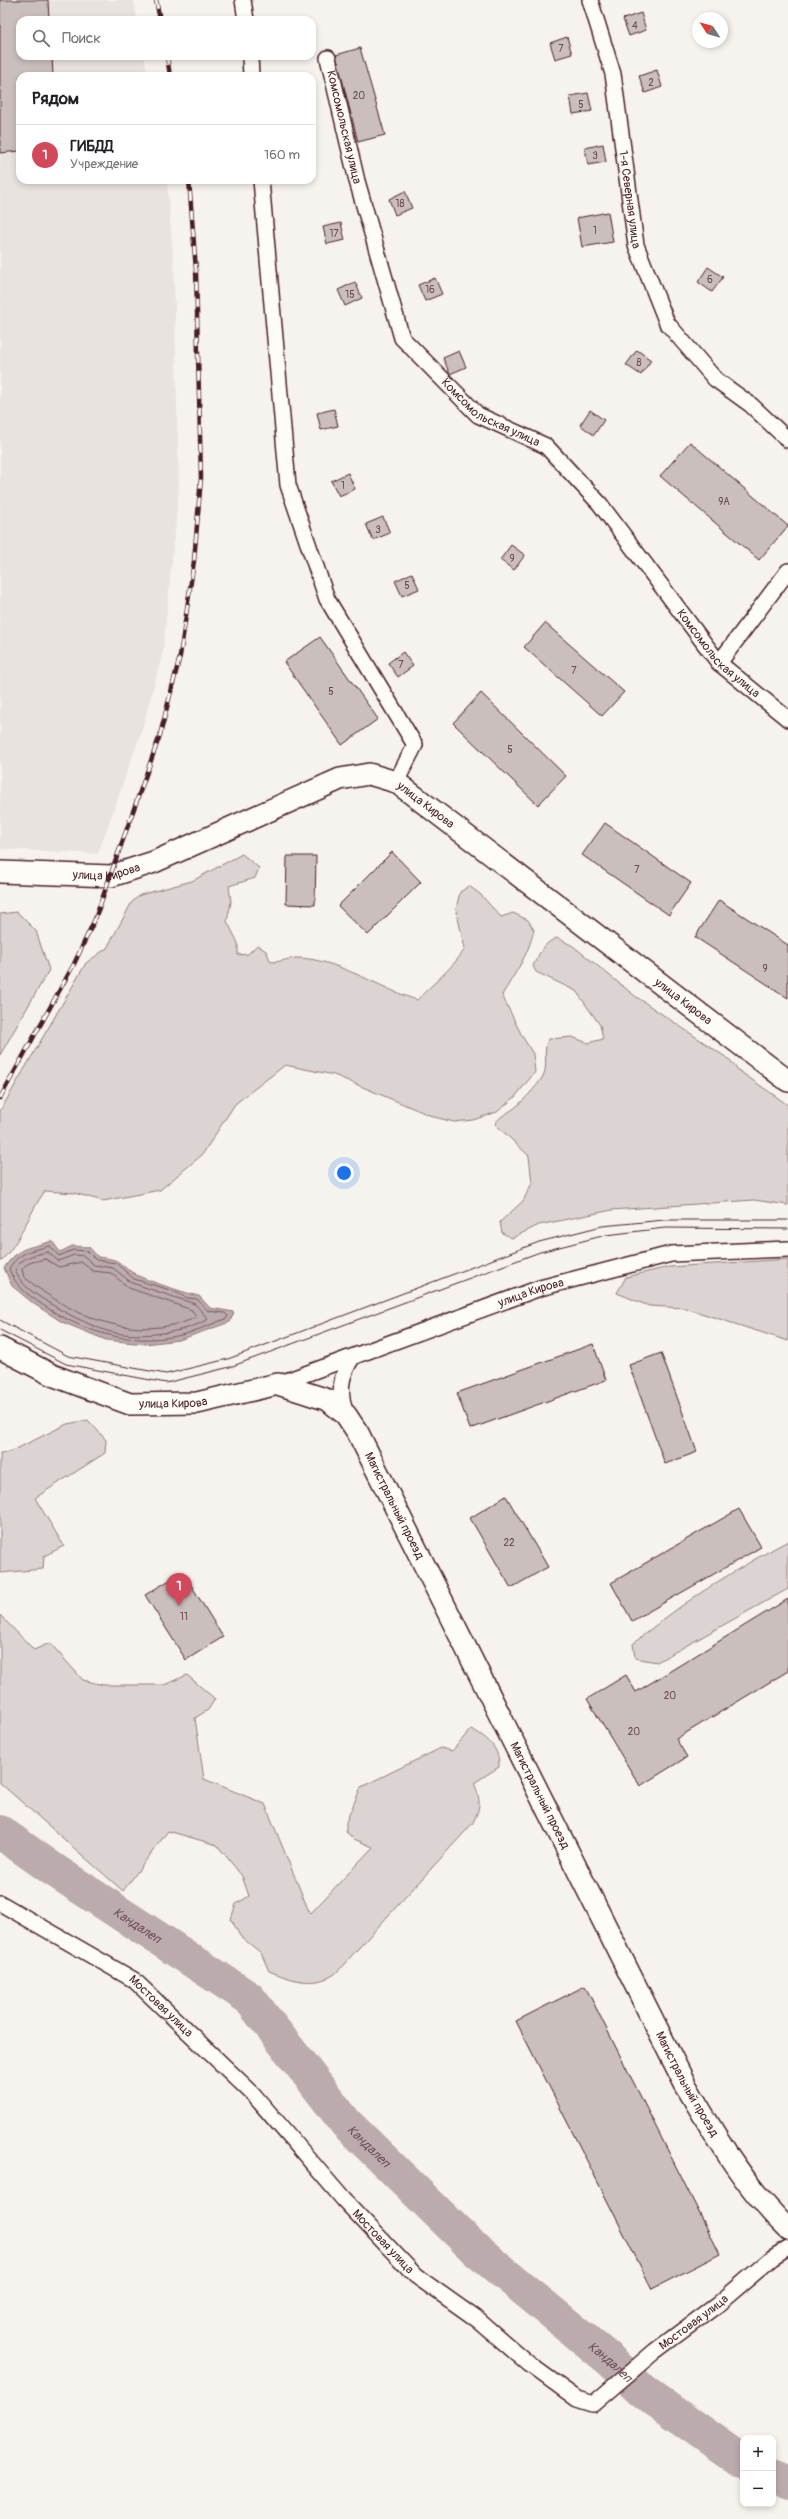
<!DOCTYPE html>
<html lang="ru">
<meta charset="utf-8">
<style>
:root{--surface:#fff;--page:#f2f2f2;--text:#202124;--muted:#757577;--line:#e0e0e0;--accent:#d1495b}
body{margin:0;font-family:Pangolin,sans-serif;background:var(--page);color:var(--text)}
.controls{position:absolute;right:12px;bottom:12px;display:grid;overflow:hidden;border-radius:8px;box-shadow:0 2px 6px #0003}
.controls button{width:36px;height:36px;display:grid;place-items:center;padding:0;border:0;border-bottom:1px solid var(--line);background:var(--surface);color:var(--text);font:20px sans-serif}
.compass{position:absolute;left:692px;top:12px;width:36px;height:36px;border-radius:50%;background:var(--surface);box-shadow:0 2px 6px #0003;rotate:306deg}
.you{position:absolute;left:344px;top:1173px;width:14px;height:14px;margin:-10px;border:3px solid #fff;border-radius:50%;background:#1a73e8;box-shadow:0 0 0 6px #1a73e833}
.badge{display:grid;place-items:center;width:26px;height:26px;border-radius:50%;background:var(--accent);color:#fff;font-size:13px;font-weight:700}
.pin{position:absolute;translate:-50% -33px;filter:drop-shadow(0 1px 2px #0008)}
.pin::after{content:'';position:absolute;top:21px;width:14px;height:12px;background:inherit;clip-path:polygon(0 0,100% 0,50% 100%)}
.list{margin:0;padding:0;list-style:none}
h2{display:flex;justify-content:space-between;align-items:center;height:52px;margin:0;padding:0 16px;font-size:17px}
h2 small{font-size:13px;font-weight:400;color:var(--muted)}
.list li{display:grid;grid-template-columns:26px 1fr auto;gap:12px;align-items:center;box-sizing:border-box;height:60px;padding:0 16px;border-top:1px solid var(--line)}
.list b{display:block;font-size:15px;white-space:nowrap}
.list p{margin:0;font-size:13px;white-space:nowrap;color:var(--muted)}
.list em{font-size:13px;font-style:normal;color:var(--muted)}
.icon{flex:none;width:22px;height:22px;fill:none;stroke:currentColor;stroke-width:2;stroke-linecap:round;stroke-linejoin:round}
.map{position:relative;flex:none;width:788px;height:2519px;overflow:hidden}
.search{position:absolute;background:var(--surface);box-shadow:0 2px 6px #0003;left:16px;top:16px;width:300px;height:44px;display:flex;align-items:center;gap:10px;box-sizing:border-box;padding:0 14px;border-radius:12px;color:var(--muted);font-size:15px}
.panel{position:absolute;background:var(--surface);box-shadow:0 2px 6px #0003;left:16px;top:72px;width:300px;height:112px;border-radius:12px}
.map>svg:first-child{display:block}
.built{fill:#e9e3e0}
.green{fill:#dcd4d2;stroke:#937a7e}
.water{fill:#bbabac;stroke:#8e7378}
.lines{fill:none;stroke-linecap:round;stroke-linejoin:round}
.shore{stroke:#77575f;stroke-width:1}
.river{stroke:#bbabac;stroke-width:34}
.building{fill:#cbbfbe;stroke:#4a1f2b}
.street-casing{stroke:#4a1f2b;stroke-width:18}
.secondary-casing{stroke:#4a1f2b;stroke-width:24}
.street{stroke:#fdfcf7;stroke-width:15}
.secondary{stroke:#fdfcf7;stroke-width:21}
.tram{stroke:#4a1f2b;stroke-width:1}
.rail-casing{stroke:#4a1f2b;stroke-width:4.5}
.rail{stroke:#fdfcf7;stroke-width:3;stroke-dasharray:9;stroke-linecap:butt}
.labels{text-anchor:middle;stroke-width:3.5;stroke-linejoin:round;paint-order:stroke}
.number-label{font-size:10px;fill:#6a4750}
.street-label{font-size:12px;fill:#4a1f2b;stroke:#fdfcf7}
.water-label{font-size:13px;font-style:italic;fill:#725058;stroke:#fdfcf7}
</style>
<div class="map">
<svg width="788" height="2519" viewBox="0 0 788 2519">
<rect width="100%" height="100%" fill="#f6f3ef"/>
<filter id="ink" filterUnits="userSpaceOnUse"><feTurbulence type="fractalNoise" baseFrequency=".025" numOctaves="2"/><feDisplacementMap in="SourceGraphic" scale="8" xChannelSelector="R" yChannelSelector="G"/><feConvolveMatrix kernelMatrix="1 2 1 2 8 2 1 2 1" color-interpolation-filters="sRGB"/></filter>
<g filter="url(#ink)">
<polygon class="built" points="0,0 134,0 137,20 20,20 20,56 144,56 148,76 20,76 20,180 167,180 174,267 179,489 163,652 141,733 98,854 0,849"/>
<g class="green">
<path d="M242,854l17,14 -4,10 -26,8 2,16 -4,19 11,22v12l10,-1 9,-9 9,6 5,11c9,0 16,-3 24,-4 39,-1 86,31 122,42 16,-17 35,-31 48,-51l-9,-40 4,-17 9,-6 11,8 21,23 12,-4 15,7 6,10c-6,26 -19,43 -32,65l19,39 12,20 2,18 -20,25 -18,15 -24,8 -19,2 -20,-5 -100,-42 -49,-10 -50,39 -33,51 -42,35 -57,11 -29,-8 -29,-2c-17,23 -24,51 -45,71v-151l86,-148 21,-15 25,-46 8,-7 52,-14z"/>
<polygon points="17,912 36,931 49,970 0,1055 0,914"/>
<path d="M557,938l16,8 62,50 95,64 8,10 50,35v100l-34,-5 -142,10 -73,15 -27,13 -10,-5 -2,-11 23,-21 9,-18 -3,-27 -34,-32c5,-9 14,-11 22,-18 8,-7 18,-18 25,-28 8,-12 -1,-28 7,-39l23,-2 16,6 15,-4 -3,-14 -24,-34 -40,-19 -3,-6c6,-12 11,-24 24,-28z"/>
<polygon points="788,1259 788,1341 685,1308 649,1306 617,1293 626,1277 669,1267"/>
<polygon points="88,1420 106,1440 105,1453 35,1498 64,1546 44,1556 43,1569 0,1573 0,1453 10,1452 67,1424"/>
<path d="M788,1541v48l-131,73 -22,-4 -2,-14c43,-38 104,-76 155,-103z"/>
<path d="M0,1615l34,35 16,-7 33,37 20,5h61l23,-10 28,24 -7,11 -13,8 9,61 61,25 45,110 63,-67 -19,-8 -8,-7v-10l15,-35 80,-39 11,3 19,-22c16,8 29,19 28,38l-25,16c7,16 7,25 -2,41l-137,150c-22,14 -43,6 -66,-3l-8,-18 -21,-17 -9,-17 5,-15 13,-8 -7,-20 -25,-31 -49,-14 -45,60 -123,-108z"/>
</g>
<path class="water" d="M52,1241l8,11 12,-6 17,1 9,10c26,3 17,5 37,17 6,5 57,21 64,22l11,12 24,4 -4,10 -51,18 -34,4 -39,-4 -44,-18 -28,-18 -22,-18 -8,-18c16,-23 24,-19 48,-27z"/>
<g class="lines">
<g class="shore">
<path d="M50,1246l9,10 14,-6 14,1 9,9 20,3 18,16 39,12 14,7 10,1 11,12 17,2 3,3 -2,3c-16,5 -33,14 -49,17 -47,9 -88,-2 -128,-27 -17,-11 -33,-21 -40,-40 9,-17 24,-19 41,-23z"/>
<path d="M48,1252l10,9 16,-6 10,1 10,9 19,3 19,15 63,21 13,15c-23,15 -74,20 -101,12 -20,-7 -40,-17 -58,-28 -14,-9 -29,-18 -34,-33 7,-14 19,-15 33,-18z"/>
<path d="M45,1259l14,8 22,-5 12,9 18,2 18,15 63,22 4,7c-10,6 -23,8 -35,10 -52,6 -98,-18 -137,-50l-2,-7c4,-9 14,-8 23,-11z"/>
</g>
<g class="river">
<path id="s1" d="M0,1832l54,38 195,128 97,125 131,128 133,109 34,32 99,70"/>
<polyline points="773,2477 788,2483"/>
</g>
</g>
<g class="building">
<polygon points="0,0 48,0 49,20 20,20 20,56 52,56 53,76 20,76 20,151 0,153"/>
<polygon points="641,13 646,30 629,36 623,19"/>
<polygon points="567,37 572,54 555,59 550,43"/>
<polygon points="360,48 385,135 358,142 336,55"/>
<polygon points="657,70 662,87 645,93 639,76"/>
<polygon points="588,93 592,111 573,114 570,96"/>
<polygon points="603,144 606,162 588,165 585,148"/>
<polygon points="405,191 412,208 395,215 389,199"/>
<polygon points="608,212 613,242 582,247 577,218"/>
<polygon points="341,223 345,240 327,244 323,227"/>
<polygon points="708,267 723,277 712,292 698,282"/>
<polygon points="435,278 442,294 425,301 418,285"/>
<polygon points="355,282 362,298 345,306 338,290"/>
<polygon points="637,350 651,360 641,375 626,365"/>
<polygon points="459,351 466,367 450,374 443,358"/>
<polygon points="334,409 338,426 321,430 317,413"/>
<polygon points="590,410 604,420 594,435 580,425"/>
<polygon points="690,442 788,526 759,560 660,476"/>
<polygon points="348,473 355,489 339,496 331,481"/>
<polygon points="383,517 390,533 373,540 366,524"/>
<polygon points="511,545 525,555 514,570 500,560"/>
<polygon points="412,573 419,589 402,596 395,581"/>
<polygon points="545,623 624,692 602,716 524,647"/>
<polygon points="320,637 378,719 342,745 284,662"/>
<polygon points="403,652 413,666 398,677 388,663"/>
<polygon points="481,693 566,776 538,805 453,723"/>
<polygon points="605,823 691,883 669,915 582,855"/>
<polygon points="392,852 421,882 368,935 338,906"/>
<polygon points="287,856 316,856 315,905 286,904"/>
<polygon points="719,900 788,945 788,998 695,937"/>
<polygon points="593,1344 606,1380 470,1429 457,1393"/>
<polygon points="661,1353 697,1452 665,1464 629,1365"/>
<polygon points="506,1496 548,1567 511,1588 470,1518"/>
<polygon points="739,1509 761,1547 632,1621 611,1583"/>
<polygon points="183,1572 223,1637 186,1660 145,1595"/>
<polygon points="788,1599 788,1671 676,1739 687,1757 640,1786 587,1699 626,1675 636,1692"/>
<polygon points="585,1986 720,2254 652,2289 516,2021"/>
</g>
<g class="lines">
<defs>
<g id="street">
<polyline points="243,0 246,20"/>
<path id="s2" d="M590,0l23,74 23,171 31,78 48,56 36,26 37,35"/>
<polyline points="250,56 251,76"/>
<path id="s3" d="M328,58l29,123 45,157 76,77 68,31 54,58 119,159 69,56"/>
<polyline points="261,180 288,485 327,599 415,745 396,782"/>
<polyline points="719,663 788,571"/>
<path id="s4" d="M278,1384l262,-96 131,-34 117,-5"/>
<path d="M346,1415c-7,-23 -7,-37 6,-57"/>
<path id="s5" d="M0,1903l134,77 119,114 91,106 72,76 62,44 51,44 48,35 16,5 62,-53 62,-46 55,-47 16,-10"/>
</g>
<g id="secondary">
<path id="s6" d="M0,872l111,4 43,-14 186,-83 29,-5 27,8 392,299"/>
<path id="s7" d="M0,1348l52,27 78,29 67,-1 81,-19 50,16 18,15 12,18 327,651c30,51 60,104 103,145"/>
</g>
</defs>
<use href="#street" class="street-casing"/>
<use href="#secondary" class="secondary-casing"/>
<use href="#street" class="street"/>
<use href="#secondary" class="secondary"/>
<g class="tram">
<polyline points="0,1320 68,1356 166,1374 228,1359 539,1242 602,1226 664,1220 788,1220"/>
<polyline points="0,1330 66,1364 166,1383 230,1367 540,1252 606,1235 665,1228 788,1229"/>
</g>
<defs>
<g id="rail">
<polyline points="156,0 160,20"/>
<polyline points="167,56 170,76"/>
<polyline points="0,1098 74,964 95,919 160,735 180,656 194,561 201,478 196,270 189,180"/>
</g>
</defs>
<use href="#rail" class="rail-casing"/>
<use href="#rail" class="rail"/>
</g>
</g>
<g class="labels">
<g class="number-label">
<text x="635" y="29">4</text>
<text x="561" y="52">7</text>
<text x="651" y="86">2</text>
<text x="359" y="99">20</text>
<text x="581" y="108">5</text>
<text x="595" y="159">3</text>
<text x="400" y="207">18</text>
<text x="595" y="234">1</text>
<text x="334" y="237">17</text>
<text x="710" y="283">6</text>
<text x="430" y="293">16</text>
<text x="350" y="298">15</text>
<text x="639" y="366">8</text>
<text x="343" y="489">1</text>
<text x="724" y="505">9А</text>
<text x="378" y="533">3</text>
<text x="512" y="562">9</text>
<text x="407" y="589">5</text>
<text x="401" y="668">7</text>
<text x="574" y="674">7</text>
<text x="331" y="695">5</text>
<text x="510" y="753">5</text>
<text x="637" y="873">7</text>
<text x="765" y="972">9</text>
<text x="509" y="1546">22</text>
<text x="184" y="1620">11</text>
<text x="670" y="1699">20</text>
<text x="634" y="1735">20</text>
</g>
<g class="street-label">
<text dy="4" stroke="none"><textPath href="#s3" startOffset="71">Комсомольская улица</textPath></text>
<text dy="4" stroke="none"><textPath href="#s2" startOffset="204">1-я Северная улица</textPath></text>
<text dy="4" stroke="none"><textPath href="#s3" startOffset="407">Комсомольская улица</textPath></text>
<text dy="4" stroke="none"><textPath href="#s3" startOffset="743">Комсомольская улица</textPath></text>
<text dy="4" stroke="none"><textPath href="#s6" startOffset="455">улица Кирова</textPath></text>
<text dy="4" stroke="none"><textPath href="#s6" startOffset="107">улица Кирова</textPath></text>
<text dy="4" stroke="none"><textPath href="#s6" startOffset="779">улица Кирова</textPath></text>
<text dy="4" stroke="none"><textPath href="#s4" startOffset="269">улица Кирова</textPath></text>
<text dy="4" stroke="none"><textPath href="#s7" startOffset="185">улица Кирова</textPath></text>
<text dy="4" stroke="none"><textPath href="#s7" startOffset="471">Магистральный проезд</textPath></text>
<text dy="4" stroke="none"><textPath href="#s7" startOffset="795">Магистральный проезд</textPath></text>
<text dy="4" stroke="none"><textPath href="#s5" startOffset="192">Мостовая улица</textPath></text>
<text dy="4" stroke="none"><textPath href="#s7" startOffset="1119">Магистральный проезд</textPath></text>
<text dy="4" stroke="none"><textPath href="#s5" startOffset="516">Мостовая улица</textPath></text>
<text dy="4" stroke="none"><textPath href="#s5" startOffset="913">Мостовая улица</textPath></text>
</g>
<g class="water-label">
<text dy="5" stroke="none"><textPath href="#s1" startOffset="166">Кандалеп</textPath></text>
<text dy="5" stroke="none"><textPath href="#s1" startOffset="490">Кандалеп</textPath></text>
<text dy="5" stroke="none"><textPath href="#s1" startOffset="814">Кандалеп</textPath></text>
</g>
</g>
</svg>
<div class="controls">
<button>+</button>
<button>−</button>
</div>
<svg class="compass" viewBox="-18 -18 36 36"><path d="M0-13l5 13h-10z" fill="#e53935"/><path d="M0 13l5-13h-10z" fill="#757577"/></svg>
<div class="you"></div>
<div class="pin badge" style="left:179px;top:1606px">1</div>
<div class="search"><svg class="icon" aria-label="search" viewBox="0 0 24 24"><circle cx="10" cy="10" r="6"/><path d="M15 15l6 6"/></svg>Поиск</div>
<section class="panel">
<h2>Рядом<small></small></h2>
<ul class="list">
<li><span class="badge">1</span><div><b>ГИБДД</b><p>Учреждение</p></div><em>160 m</em></li>
</ul>
</section>
</div>
